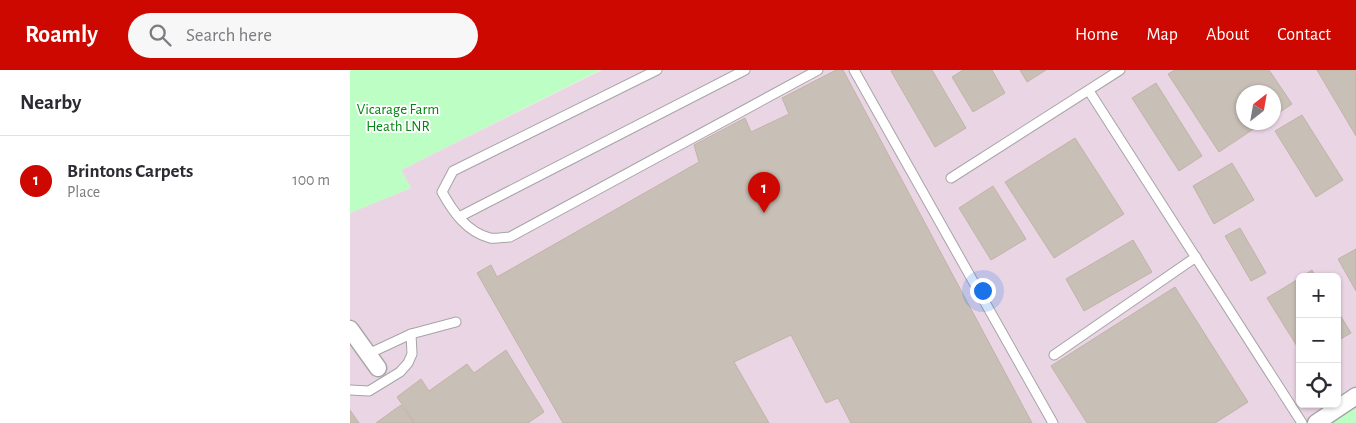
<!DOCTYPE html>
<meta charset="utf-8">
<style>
:root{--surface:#fff;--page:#f7f7f7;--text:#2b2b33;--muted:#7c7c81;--line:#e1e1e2;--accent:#cd0800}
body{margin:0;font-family:"Alegreya Sans",sans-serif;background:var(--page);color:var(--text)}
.controls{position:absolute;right:15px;bottom:15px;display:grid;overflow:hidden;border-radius:8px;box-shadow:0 1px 4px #0004}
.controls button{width:45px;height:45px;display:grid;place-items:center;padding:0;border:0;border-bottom:1px solid var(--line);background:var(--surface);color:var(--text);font:25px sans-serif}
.compass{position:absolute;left:886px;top:15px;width:45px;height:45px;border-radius:50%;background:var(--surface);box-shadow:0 1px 4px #0004;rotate:31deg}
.you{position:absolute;left:632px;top:220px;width:18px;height:18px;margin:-12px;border:4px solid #fff;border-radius:50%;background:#1a73e8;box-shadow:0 0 0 8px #1a73e833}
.badge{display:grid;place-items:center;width:32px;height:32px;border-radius:50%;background:var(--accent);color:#fff;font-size:16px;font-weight:700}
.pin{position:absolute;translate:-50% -41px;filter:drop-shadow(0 1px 2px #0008)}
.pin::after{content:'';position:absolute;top:26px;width:18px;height:15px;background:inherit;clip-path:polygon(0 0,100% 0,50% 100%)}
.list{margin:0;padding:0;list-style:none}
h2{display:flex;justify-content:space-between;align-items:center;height:65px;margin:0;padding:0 20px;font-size:21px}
h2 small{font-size:16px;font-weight:400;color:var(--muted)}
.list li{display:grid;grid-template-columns:32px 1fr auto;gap:15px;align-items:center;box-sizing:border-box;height:90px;padding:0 20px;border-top:1px solid var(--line)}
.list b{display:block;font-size:19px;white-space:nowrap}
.list p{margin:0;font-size:16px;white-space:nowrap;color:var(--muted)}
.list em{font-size:16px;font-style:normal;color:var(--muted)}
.icon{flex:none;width:28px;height:28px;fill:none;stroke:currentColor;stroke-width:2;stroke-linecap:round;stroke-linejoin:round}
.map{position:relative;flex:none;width:1006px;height:353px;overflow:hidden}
header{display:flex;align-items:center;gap:30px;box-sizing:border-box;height:70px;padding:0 25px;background:var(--accent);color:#fff}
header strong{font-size:24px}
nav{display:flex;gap:28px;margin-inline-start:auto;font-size:18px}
.search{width:350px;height:45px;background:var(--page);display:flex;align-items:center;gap:12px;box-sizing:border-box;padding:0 18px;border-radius:28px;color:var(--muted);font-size:19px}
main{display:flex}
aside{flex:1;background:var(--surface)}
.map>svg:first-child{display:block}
.industrial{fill:#ead5e5;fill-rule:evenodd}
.park{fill:#bdfec5}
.building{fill:#c8bfb6;stroke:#c3b3a5}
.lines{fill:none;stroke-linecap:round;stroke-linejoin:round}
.service-casing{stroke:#a5a5a5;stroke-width:11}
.minor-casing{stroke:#a5a5a5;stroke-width:19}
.service{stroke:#fff;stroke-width:9}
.minor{stroke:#fff;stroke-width:16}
.labels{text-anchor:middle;stroke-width:4;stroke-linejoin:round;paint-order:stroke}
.park-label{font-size:15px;fill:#038613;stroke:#fff}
</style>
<header>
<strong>Roamly</strong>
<div class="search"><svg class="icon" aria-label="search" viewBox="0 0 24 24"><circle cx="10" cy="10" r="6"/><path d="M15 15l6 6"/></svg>Search here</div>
<nav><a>Home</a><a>Map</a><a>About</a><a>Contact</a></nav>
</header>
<main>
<aside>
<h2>Nearby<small></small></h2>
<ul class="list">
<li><span class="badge">1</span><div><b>Brintons Carpets</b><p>Place</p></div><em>100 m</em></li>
</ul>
</aside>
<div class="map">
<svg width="1006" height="353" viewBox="0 0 1006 353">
<rect width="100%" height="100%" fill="#f0ece4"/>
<path class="industrial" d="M252,0h754v326l-40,27h-966v-210l61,-25 -10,-18zM894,22h30v30h-30zM950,207h37v127h-37z"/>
<g class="park">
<polygon points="0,0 250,0 51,100 61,118 0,143"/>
<polygon points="1006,326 1006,353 966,353"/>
</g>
<g class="building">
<polygon points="486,0 493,0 682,353 501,353 488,328 476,333 441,265 384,292 419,353 213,353 127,203 141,195 147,207 349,92 344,75 395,48 401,62 439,44 432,28"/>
<polygon points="543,0 582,0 616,58 585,77 541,1"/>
<polygon points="613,0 642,0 655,23 623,42 602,7"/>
<polygon points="670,0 696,0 677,12"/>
<polygon points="825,0 919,0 942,34 924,46 924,22 894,22 894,52 914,52 869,82 818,4"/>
<polygon points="967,0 1006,0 1006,66"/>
<polygon points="806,13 852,86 829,101 782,28"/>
<polygon points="952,45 993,110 966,127 925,61"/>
<polygon points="725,68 774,144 704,188 655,112"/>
<polygon points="882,93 904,130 864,154 843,116"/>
<polygon points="643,116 676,169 641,190 609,138"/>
<polygon points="890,158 916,203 901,211 875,166"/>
<polygon points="783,170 802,202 734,241 716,209"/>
<polygon points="1006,179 1006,221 988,189"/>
<polygon points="962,200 966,207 951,207"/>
<polygon points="950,208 950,281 917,228"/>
<polygon points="825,217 898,332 865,353 737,353 701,296"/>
<polygon points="987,240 1001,263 987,271"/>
<polygon points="156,280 194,342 178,353 65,353 47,327 71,309 79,321 117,294 124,303"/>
<polygon points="51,335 64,353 26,353"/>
<polygon points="0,340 9,353 0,353"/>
</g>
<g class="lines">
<defs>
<g id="service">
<path d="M307,0l-204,101 -11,21c11,20 25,40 48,46 6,1 14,-1 20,-1l308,-167"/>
<polyline points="504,0 703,353"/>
<polyline points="739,21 952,353"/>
<polyline points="601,108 770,0"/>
<polyline points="109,147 395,0"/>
<polyline points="61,264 106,252"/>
<polyline points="704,285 846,187"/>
<polyline points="0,320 19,321 50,302 58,293 62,284 61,264 18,284"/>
</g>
<g id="minor">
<polyline points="0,259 28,298"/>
<polyline points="966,353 1006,326"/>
</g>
</defs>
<use href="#service" class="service-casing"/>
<use href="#minor" class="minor-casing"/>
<use href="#service" class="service"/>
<use href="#minor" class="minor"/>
</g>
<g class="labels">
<g class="park-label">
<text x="48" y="44">Vicarage Farm<tspan x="48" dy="17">Heath LNR</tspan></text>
</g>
</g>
</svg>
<div class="controls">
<button>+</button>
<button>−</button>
<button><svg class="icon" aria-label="locate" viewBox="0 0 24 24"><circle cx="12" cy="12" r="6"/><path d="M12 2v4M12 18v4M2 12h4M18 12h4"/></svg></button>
</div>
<svg class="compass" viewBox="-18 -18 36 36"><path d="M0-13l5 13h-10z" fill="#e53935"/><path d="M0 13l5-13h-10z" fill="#7c7c81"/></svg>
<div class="you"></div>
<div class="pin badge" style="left:414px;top:143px">1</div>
</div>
</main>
